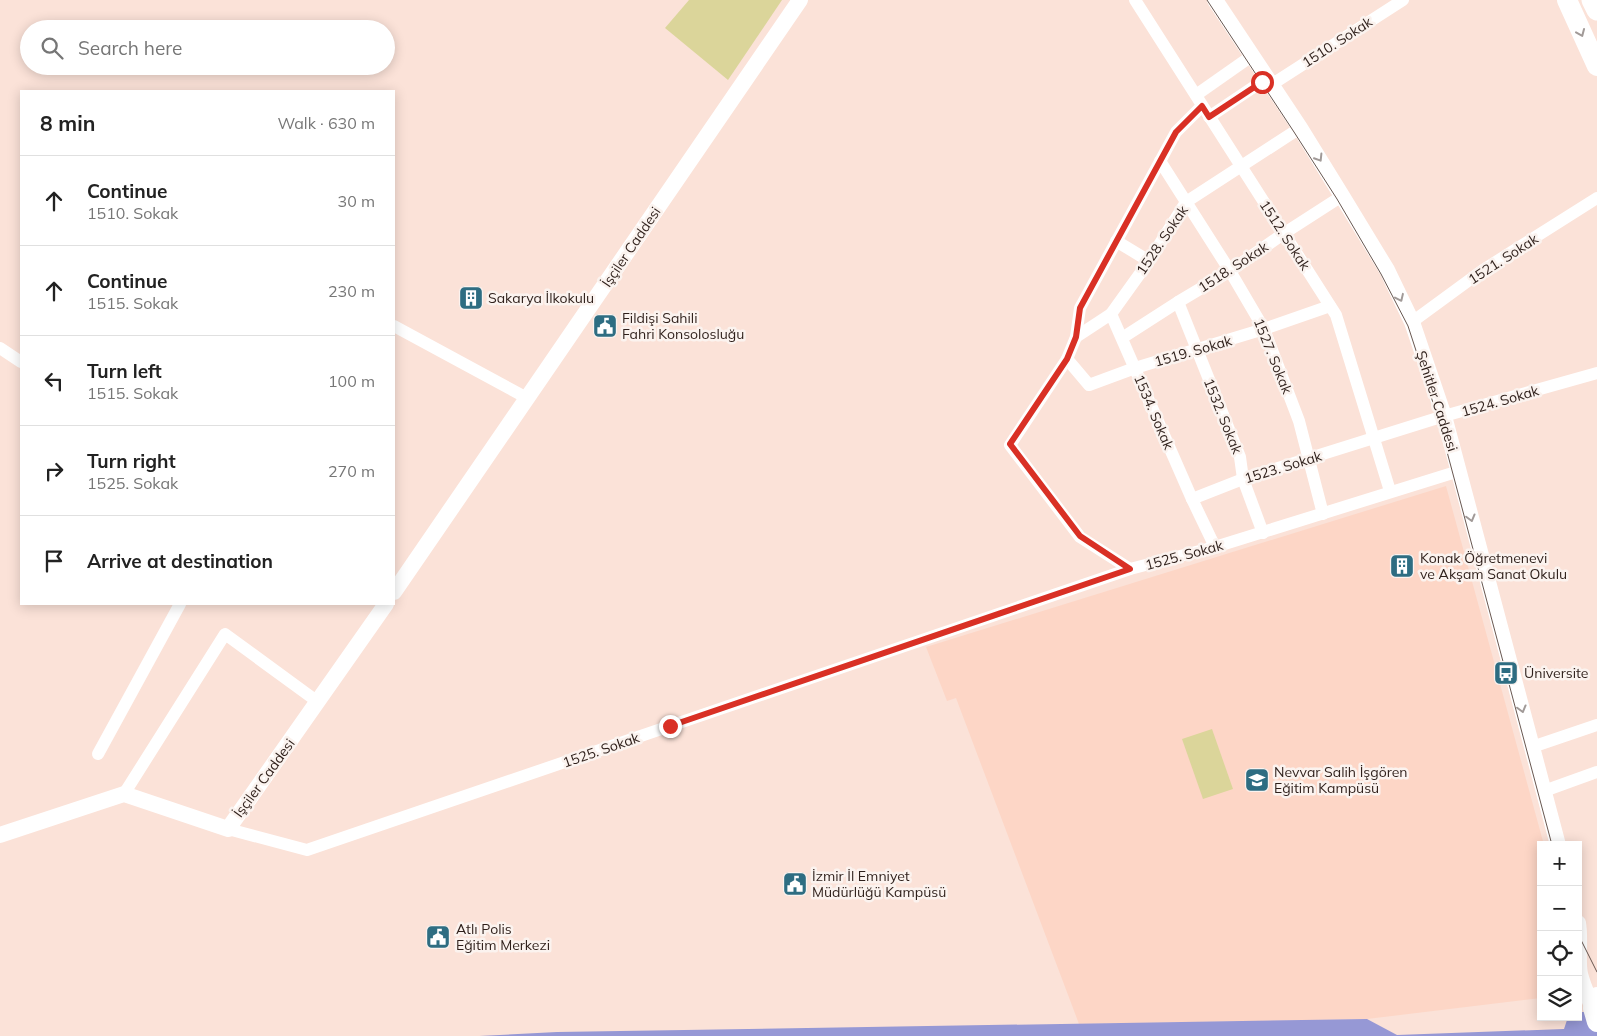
<!DOCTYPE html>
<meta charset="utf-8">
<style>
:root{--surface:#fff;--page:#f6f6f6;--text:#222;--muted:#767676;--line:#e0e0e0}
body{margin:0;font-family:Mulish,sans-serif;background:var(--page);color:var(--text)}
.controls{position:absolute;right:15px;bottom:15px;display:grid;overflow:hidden;border-radius:0px;box-shadow:0 2px 12px #0003}
.controls button{width:45px;height:45px;display:grid;place-items:center;padding:0;border:0;border-bottom:1px solid var(--line);background:var(--surface);color:var(--text);font:25px sans-serif}
.stop{position:absolute;width:15px;height:15px;margin:-11px;border:4px solid #d93025;border-radius:50%;background:#fff}
.stop.end{background:#d93025;border-color:#fff;box-shadow:0 1px 5px #0008}
.list{margin:0;padding:0;list-style:none}
h2{display:flex;justify-content:space-between;align-items:center;height:65px;margin:0;padding:0 20px;font-size:21px}
h2 small{font-size:16px;font-weight:400;color:var(--muted)}
.list li{display:grid;grid-template-columns:32px 1fr auto;gap:15px;align-items:center;box-sizing:border-box;height:90px;padding:0 20px;border-top:1px solid var(--line)}
.list b{display:block;font-size:19px;white-space:nowrap}
.list p{margin:0;font-size:16px;white-space:nowrap;color:var(--muted)}
.list em{font-size:16px;font-style:normal;color:var(--muted)}
.icon{flex:none;width:28px;height:28px;fill:none;stroke:currentColor;stroke-width:2;stroke-linecap:round;stroke-linejoin:round}
.map{position:relative;flex:none;width:1597px;height:1036px;overflow:hidden}
.search{position:absolute;background:var(--surface);box-shadow:0 2px 12px #0003;left:20px;top:20px;width:375px;height:55px;display:flex;align-items:center;gap:12px;box-sizing:border-box;padding:0 18px;border-radius:28px;color:var(--muted);font-size:19px}
.panel{position:absolute;background:var(--surface);box-shadow:0 2px 12px #0003;left:20px;top:90px;width:375px;height:515px;border-radius:0px}
.map>svg:first-child{display:block}
.built{fill:#fdd6c6}
.green{fill:#dbd59a}
.water{fill:#9698d5}
.lines{fill:none;stroke-linecap:round;stroke-linejoin:round}
.minor{stroke:#fff;stroke-width:12}
.tertiary{stroke:#fff;stroke-width:16}
.primary{stroke:#fff;stroke-width:20}
.trunk{stroke:#fff;stroke-width:21}
.tram{stroke:#685750;stroke-width:1}
.oneway{stroke:#a19a98}
.route{stroke:#d93025;stroke-width:6}
.labels{text-anchor:middle;stroke-width:5;stroke-linejoin:round;paint-order:stroke}
.street-label{font-size:14px;fill:#2e1f1a;stroke:#fbf3ef}
.poi-label{font-size:14px;fill:#2e1f1a;stroke:#fbf3ef;text-anchor:start}
</style>
<div class="map">
<svg width="1597" height="1036" viewBox="0 0 1597 1036">
<rect width="100%" height="100%" fill="#fbe2d8"/>
<polygon class="built" points="1446,486 1544,845 1541,845 1541,998 1367,1019 1079,1024 956,698 947,701 926,647"/>
<g class="green">
<polygon points="689,0 782,0 728,80 665,28"/>
<polygon points="1212,729 1233,789 1203,799 1182,739"/>
</g>
<polygon class="water" points="1578,1012 1597,1012 1597,1036 479,1036 557,1032 1367,1019 1397,1035 1564,1029 1568,1017 1578,1017"/>
<g class="lines">
<g class="minor">
<polyline points="1135,0 1336,315 1390,491"/>
<polyline points="1271,85 1403,0"/>
<polyline points="1196,95 1253,55"/>
<polyline points="1209,117 1267,78"/>
<polyline points="1160,161 1230,271 1264,329 1299,421 1323,514"/>
<polyline points="1116,241 1149,261"/>
<polyline points="1178,302 1240,457 1243,479 1263,533"/>
<polyline points="1111,314 1149,261 1186,202 1300,128"/>
<polyline points="1412,322 1483,270 1597,198"/>
<polyline points="394,326 527,398"/>
<polyline points="1076,337 1111,314 1192,499 1215,547"/>
<polyline points="1122,338 1178,302 1230,271 1283,234 1342,196"/>
<polyline points="0,348 21,362"/>
<polyline points="1067,359 1089,385 1135,368 1264,329 1330,306"/>
<polyline points="1192,499 1243,479 1444,416 1597,373"/>
<polyline points="1130,569 1080,537 1010,445 1067,359 1076,337 1080,308 1176,132 1202,106"/>
<polyline points="1532,747 1597,725"/>
<polyline points="98,754 180,604"/>
<polyline points="1544,791 1597,772"/>
<polyline points="124,794 225,634 318,702"/>
<polyline points="228,829 307,850 1130,569 1215,547 1459,471"/>
</g>
<g class="tertiary">
<polyline points="1215,0 1300,128 1342,196 1387,270 1412,322 1444,416 1558,845"/>
<polyline points="394,592 800,0"/>
<polyline points="0,835 124,794 228,829 386,604"/>
<path d="M1578,923c3,17 -1,35 2,51 3,12 8,23 13,34"/>
</g>
<g class="primary">
<polyline points="1567,0 1597,66"/>
<polyline points="1597,997 1593,1008 1597,1022"/>
</g>
<polyline class="trunk" points="1592,0 1597,10"/>
<g class="tram">
<polyline points="1207,0 1294,132 1337,199 1381,274 1408,326 1438,418 1552,845"/>
<polyline points="1578,934 1597,972"/>
</g>
</g>
<defs><path id="oneway-chevron" d="M-2-3.5L2.5 0L-2 3.5" fill="none" stroke-width="1.6" stroke-linecap="round" stroke-linejoin="round" transform="scale(1.25)"/></defs>
<g class="oneway">
<use href="#oneway-chevron" transform="translate(1581 33) rotate(67)"/>
<use href="#oneway-chevron" transform="translate(1319 158) rotate(58)"/>
<use href="#oneway-chevron" transform="translate(1400 298) rotate(65)"/>
<use href="#oneway-chevron" transform="translate(1471 518) rotate(75)"/>
<use href="#oneway-chevron" transform="translate(1522 709) rotate(75)"/>
</g>
<g class="lines">
<polyline class="route" points="670,726 1130,569 1080,536 1010,444 1067,359 1076,337 1080,308 1176,132 1202,106 1209,117 1262,82"/>
</g>
<defs>
<symbol id="building-square" viewBox="-11 -11 22 22"><rect x="-9" y="-9" width="18" height="18" rx="4" fill="#2e6d82" stroke="#fbf3ef"/><path d="M-4-6H4V6H1V3H-1V6H-4ZM-2.5-4.3h1.7v1.8h-1.7ZM.8-4.3h1.7v1.8H.8ZM-2.5-1h1.7V.8h-1.7ZM.8-1h1.7V.8H.8Z" fill="#fff"/></symbol>
<symbol id="civic-square" viewBox="-11 -11 22 22"><rect x="-9" y="-9" width="18" height="18" rx="4" fill="#2e6d82" stroke="#fbf3ef"/><path d="M-.6-6.5H3V-4.5H.6V-3L4-1V1h2V6H-6V1h2V-1L-.6-3ZM-1.2 2.5V6h2.4V2.5Z" fill="#fff"/></symbol>
<symbol id="bus-square" viewBox="-11 -11 22 22"><rect x="-9" y="-9" width="18" height="18" rx="4" fill="#2e6d82" stroke="#fbf3ef"/><path d="M-5-6H5V4H4V6H2V4H-2V6H-4V4H-5ZM-3.5-4V0h7V-4ZM-3.5 1.2v1.5H-2V1.2ZM2 1.2v1.5H3.5V1.2Z" fill="#fff"/></symbol>
<symbol id="school-square" viewBox="-11 -11 22 22"><rect x="-9" y="-9" width="18" height="18" rx="4" fill="#2e6d82" stroke="#fbf3ef"/><path d="M0-5L7-2L0 1L-7-2ZM-4 1L0 2.5L4 1V4Q0 6-4 4Z" fill="#fff"/></symbol>
</defs>
<g fill-rule="evenodd">
<use href="#building-square" x="457" y="284" width="28" height="28"/>
<use href="#civic-square" x="591" y="312" width="28" height="28"/>
<use href="#building-square" x="1388" y="552" width="28" height="28"/>
<use href="#bus-square" x="1492" y="659" width="28" height="28"/>
<use href="#school-square" x="1243" y="766" width="28" height="28"/>
<use href="#civic-square" x="781" y="870" width="28" height="28"/>
<use href="#civic-square" x="424" y="923" width="28" height="28"/>
</g>
<g class="labels">
<g class="street-label">
<text transform="translate(1337 42) rotate(-33)" y="5">1510. Sokak</text>
<text transform="translate(1285 235) rotate(57)" y="5">1512. Sokak</text>
<text transform="translate(1162 240) rotate(-56)" y="5">1528. Sokak</text>
<text transform="translate(631 247) rotate(-56)" y="5">İşçiler Caddesi</text>
<text transform="translate(1503 259) rotate(-33)" y="5">1521. Sokak</text>
<text transform="translate(1233 267) rotate(-33)" y="5">1518. Sokak</text>
<text transform="translate(1193 351) rotate(-16)" y="5">1519. Sokak</text>
<text transform="translate(1273 356) rotate(68)" y="5">1527. Sokak</text>
<text transform="translate(1437 401) rotate(72)" y="5">Şehitler Caddesi</text>
<text transform="translate(1500 401) rotate(-16)" y="5">1524. Sokak</text>
<text transform="translate(1154 412) rotate(67)" y="5">1534. Sokak</text>
<text transform="translate(1223 416) rotate(68)" y="5">1532. Sokak</text>
<text transform="translate(1283 467) rotate(-17)" y="5">1523. Sokak</text>
<text transform="translate(1184 555) rotate(-15)" y="5">1525. Sokak</text>
<text transform="translate(601 750) rotate(-19)" y="5">1525. Sokak</text>
<text transform="translate(264 778) rotate(-54)" y="5">İşçiler Caddesi</text>
</g>
<g class="poi-label">
<text x="488" y="303">Sakarya İlkokulu</text>
<text x="622" y="323">Fildişi Sahili<tspan x="622" dy="16">Fahri Konsolosluğu</tspan></text>
<text x="1420" y="563">Konak Öğretmenevi<tspan x="1420" dy="16">ve Akşam Sanat Okulu</tspan></text>
<text x="1524" y="678">Üniversite</text>
<text x="1274" y="777">Nevvar Salih İşgören<tspan x="1274" dy="16">Eğitim Kampüsü</tspan></text>
<text x="812" y="881">İzmir İl Emniyet<tspan x="812" dy="16">Müdürlüğü Kampüsü</tspan></text>
<text x="456" y="934">Atlı Polis<tspan x="456" dy="16">Eğitim Merkezi</tspan></text>
</g>
</g>
</svg>
<div class="controls">
<button>+</button>
<button>−</button>
<button><svg class="icon" aria-label="locate" viewBox="0 0 24 24"><circle cx="12" cy="12" r="6"/><path d="M12 2v4M12 18v4M2 12h4M18 12h4"/></svg></button>
<button><svg class="icon" aria-label="layers" viewBox="0 0 24 24"><path d="M12 4l9 5-9 5-9-5zM3 14l9 5 9-5"/></svg></button>
</div>
<div class="stop" style="left:1262px;top:82px"></div>
<div class="stop end" style="left:670px;top:726px"></div>
<div class="search"><svg class="icon" aria-label="search" viewBox="0 0 24 24"><circle cx="10" cy="10" r="6"/><path d="M15 15l6 6"/></svg>Search here</div>
<section class="panel">
<h2>8 min<small>Walk · 630 m</small></h2>
<ul class="list">
<li><svg class="icon" aria-label="ahead" viewBox="0 0 24 24"><path d="M12 20V5M6 11l6-6 6 6"/></svg><div><b>Continue</b><p>1510. Sokak</p></div><em>30 m</em></li>
<li><svg class="icon" aria-label="ahead" viewBox="0 0 24 24"><path d="M12 20V5M6 11l6-6 6 6"/></svg><div><b>Continue</b><p>1515. Sokak</p></div><em>230 m</em></li>
<li><svg class="icon" aria-label="left" viewBox="0 0 24 24"><path d="M17 20v-9H6M10 6l-5 5 5 5"/></svg><div><b>Turn left</b><p>1515. Sokak</p></div><em>100 m</em></li>
<li><svg class="icon" aria-label="right" viewBox="0 0 24 24"><path d="M7 20v-9h11M14 6l5 5-5 5"/></svg><div><b>Turn right</b><p>1525. Sokak</p></div><em>270 m</em></li>
<li><svg class="icon" aria-label="arrive" viewBox="0 0 24 24"><path d="M6 21V4h12l-3 4 3 4H6"/></svg><div><b>Arrive at destination</b></div></li>
</ul>
</section>
</div>
